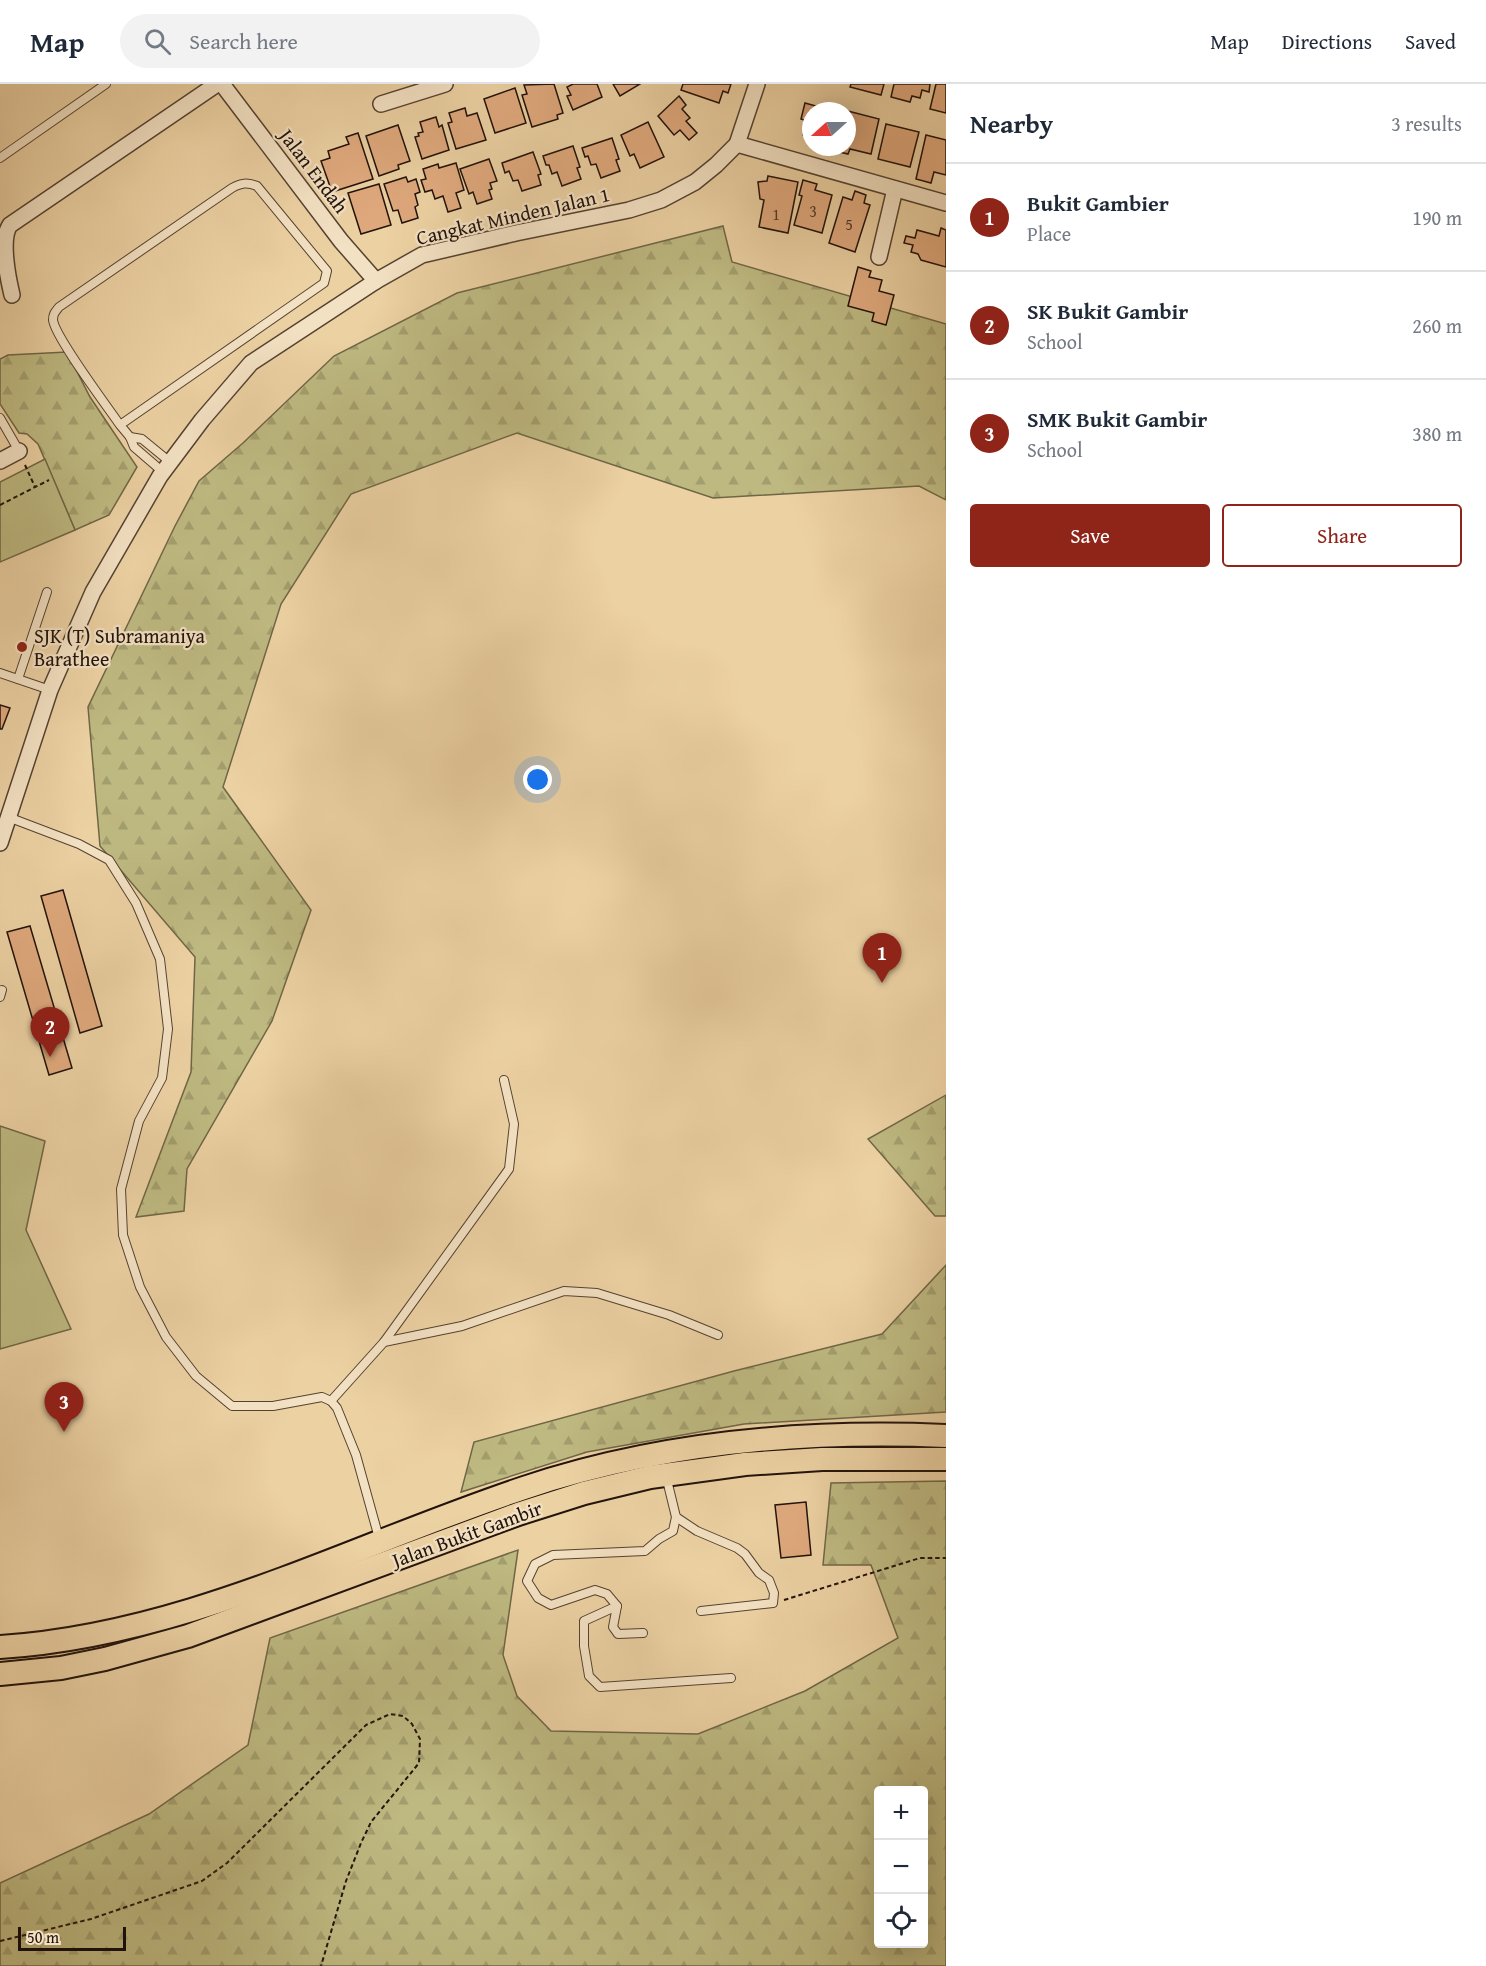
<!DOCTYPE html>
<meta charset="utf-8">
<style>
:root{--surface:#fff;--page:#f2f2f3;--text:#1f2937;--muted:#747a83;--line:#e0e1e3;--accent:#8f2418}
body{margin:0;font-family:"Gentium Book Plus",serif;background:var(--page);color:var(--text)}
.controls{position:absolute;right:18px;bottom:18px;display:grid;overflow:hidden;border-radius:6px;box-shadow:0 6px 24px #0002}
.controls button{width:54px;height:54px;display:grid;place-items:center;padding:0;border:0;border-bottom:2px solid var(--line);background:var(--surface);color:var(--text);font:30px sans-serif}
.compass{position:absolute;left:802px;top:18px;width:54px;height:54px;border-radius:50%;background:var(--surface);box-shadow:0 6px 24px #0002;rotate:249deg}
.scale{position:absolute;left:18px;bottom:15px;width:108px;box-sizing:border-box;padding-left:6px;border:3px solid #21120b;border-top:0;font-size:16px;line-height:21px;white-space:nowrap;color:#21120b;-webkit-text-stroke:4px #f3e1c3;paint-order:stroke}
.you{position:absolute;left:538px;top:696px;width:21px;height:21px;margin:-15px;border:4px solid #fff;border-radius:50%;background:#1a73e8;box-shadow:0 0 0 9px #1a73e833}
.badge{display:grid;place-items:center;width:39px;height:39px;border-radius:50%;background:var(--accent);color:#fff;font-size:20px;font-weight:700}
.pin{position:absolute;translate:-50% -50px;filter:drop-shadow(0 2px 3px #0008)}
.pin::after{content:'';position:absolute;top:32px;width:21px;height:18px;background:inherit;clip-path:polygon(0 0,100% 0,50% 100%)}
.list{margin:0;padding:0;list-style:none}
h2{display:flex;justify-content:space-between;align-items:center;height:78px;margin:0;padding:0 24px;font-size:26px}
h2 small{font-size:20px;font-weight:400;color:var(--muted)}
.list li{display:grid;grid-template-columns:39px 1fr auto;gap:18px;align-items:center;box-sizing:border-box;height:108px;padding:0 24px;border-top:2px solid var(--line)}
.list b{display:block;font-size:22px;white-space:nowrap}
.list p{margin:0;font-size:20px;white-space:nowrap;color:var(--muted)}
.list em{font-size:20px;font-style:normal;color:var(--muted)}
.actions{display:flex;gap:12px;padding:18px 24px}
.actions a{flex:1;padding:14px 0;border:2px solid var(--accent);border-radius:6px;text-align:center;font-size:21px;color:var(--accent)}
.actions .main{background:var(--accent);color:#fff}
.icon{flex:none;width:33px;height:33px;fill:none;stroke:currentColor;stroke-width:2;stroke-linecap:round;stroke-linejoin:round}
.map{position:relative;flex:none;width:946px;height:1882px;overflow:hidden}
header{display:flex;align-items:center;gap:36px;box-sizing:border-box;height:84px;padding:0 30px;background:var(--surface);border-bottom:2px solid var(--line)}
header strong{font-size:28px}
nav{display:flex;gap:33px;margin-inline-start:auto;font-size:21px}
.search{width:420px;height:54px;background:var(--page);display:flex;align-items:center;gap:15px;box-sizing:border-box;padding:0 21px;border-radius:33px;color:var(--muted);font-size:22px}
main{display:flex}
aside{flex:1;background:var(--surface)}
.map>svg:first-child{display:block}
.forest{fill:url(#forest-firs);stroke:#706646;stroke-width:1.5;fill-rule:evenodd}
.park{fill:#beb981;stroke:#706646;stroke-width:1.5}
.building{fill:#dfa97d;stroke:#21120b;stroke-width:1.5}
.lines{fill:none;stroke-linecap:round;stroke-linejoin:round}
.lane-casing{stroke:#544231;stroke-width:10}
.street-casing{stroke:#544231;stroke-width:18}
.primary-casing{stroke:#21120b;stroke-width:26}
.path{stroke:#21120b;stroke-width:2;stroke-dasharray:4.5 3;stroke-linecap:butt}
.lane{stroke:#f3e1c3;stroke-width:8}
.street{stroke:#f3e1c3;stroke-width:15}
.primary{stroke:#ecd1a3;stroke-width:22}
.poi-dot{fill:#8f2418;stroke:#f3e1c3;stroke-width:2}
.labels{text-anchor:middle;stroke-width:4.5;stroke-linejoin:round;paint-order:stroke}
.number-label{font-size:16px;fill:#503828}
.street-label{font-size:20px;fill:#21120b;stroke:#f3e1c3}
.poi-label{font-size:20px;fill:#21120b;stroke:#f3e1c3;text-anchor:start}
</style>
<header>
<strong>Map</strong>
<div class="search"><svg class="icon" aria-label="search" viewBox="0 0 24 24"><circle cx="10" cy="10" r="6"/><path d="M15 15l6 6"/></svg>Search here</div>
<nav><a>Map</a><a>Directions</a><a>Saved</a></nav>
</header>
<main>
<div class="map">
<svg width="946" height="1882" viewBox="0 0 946 1882">
<defs>
<pattern id="forest-firs" width="22" height="20" patternUnits="userSpaceOnUse" patternTransform="scale(1.5)"><rect width="22" height="20" fill="#beb981"/><path d="M5 1l3.5 6h-7zM16 11l3.5 6h-7z" fill="#a39e6e"/></pattern>
</defs>
<rect width="100%" height="100%" fill="#ecd1a3"/>
<filter id="stains"><feTurbulence type="fractalNoise" baseFrequency=".00333" numOctaves="4"/><feColorMatrix values="0 0 0 0 .2 0 0 0 0 .09 0 0 0 0 .02 0 0 0 .5 -.17"/></filter>
<radialGradient id="worn" r=".72"><stop offset=".6" stop-color="#630" stop-opacity="0"/><stop offset="1" stop-color="#630" stop-opacity=".3"/></radialGradient>
<g class="forest">
<polygon points="723,142 732,178 946,240 946,416 919,402 713,414 517,349 351,410 281,520 223,703 311,826 272,937 187,1085 184,1127 136,1133 191,988 195,873 100,762 88,623 175,442 199,397 243,359 334,272 457,209"/>
<polygon points="67,268 90,313 137,383 109,431 75,446 38,360 27,350 19,349 0,320 0,275 8,271"/>
<polygon points="946,1011 946,1132 935,1132 868,1055"/>
<polygon points="946,1181 946,1328 744,1340 587,1368 461,1408 474,1358 734,1287 882,1250"/>
<path d="M946,1397v485h-946v-83l149,-69 99,-69 22,-107 248,-88 -15,105 14,41 34,35 147,3 107,-43 93,-53 -27,-73h-48l8,-82zM878,1706h46v154h-46z"/>
</g>
<g class="park">
<polygon points="45,375 75,446 0,478 0,398"/>
<polygon points="0,1042 45,1057 26,1146 71,1245 0,1265"/>
</g>
<g class="building">
<polygon points="554,0 563,29 557,31 558,35 532,43 522,11 527,10 524,1"/>
<polygon points="573,0 597,0 602,13 573,26 567,12 571,11 567,3"/>
<polygon points="613,0 640,0 620,12"/>
<polygon points="683,0 731,0 728,9 723,7 719,19 681,6"/>
<polygon points="851,0 884,0 881,11 850,3"/>
<polygon points="894,0 930,0 929,8 922,6 920,14 912,12 910,18 891,13"/>
<polygon points="936,0 946,0 946,29 930,25"/>
<polygon points="515,4 526,39 495,49 484,15"/>
<polygon points="679,12 686,21 682,25 690,34 686,37 697,49 689,56 680,46 674,51 658,32"/>
<polygon points="805,19 830,26 811,27 811,53 803,51 807,37 801,35"/>
<polygon points="465,24 467,32 477,29 486,56 456,65 448,39 452,38 449,29"/>
<polygon points="844,26 879,35 871,70 850,65 848,70 835,67 836,63 847,63 847,27"/>
<polygon points="436,33 439,43 442,41 449,66 422,75 415,53 419,52 418,49 423,48 420,38"/>
<polygon points="648,38 664,73 640,84 634,70 630,72 621,51"/>
<polygon points="886,40 919,48 910,83 878,75"/>
<polygon points="398,41 410,77 398,81 399,85 379,92 366,52"/>
<polygon points="358,49 373,95 332,108 321,77 330,74 328,67 349,60 346,53"/>
<polygon points="926,51 946,56 946,91 934,88 931,99 916,95"/>
<polygon points="612,54 619,75 616,76 620,87 601,94 596,80 591,81 588,72 585,73 582,64"/>
<polygon points="573,62 580,83 577,84 581,95 562,102 557,88 552,90 549,81 546,81 543,72"/>
<polygon points="533,68 541,90 538,91 541,101 522,107 518,96 513,97 509,87 505,89 502,79"/>
<polygon points="489,75 497,97 490,99 492,105 489,106 492,115 477,120 473,108 469,110 460,85"/>
<polygon points="456,79 464,106 456,109 461,124 448,128 443,112 435,115 432,106 425,108 421,96 426,95 423,85 438,80 439,84"/>
<polygon points="768,92 798,98 788,149 759,143 764,116 760,115 758,98 767,97"/>
<polygon points="406,93 408,98 416,95 420,108 415,110 418,121 415,123 418,134 402,139 398,126 393,127 384,100"/>
<polygon points="803,96 817,100 815,106 832,111 822,149 794,141 802,112 799,111"/>
<polygon points="379,100 391,141 361,150 348,109"/>
<polygon points="855,107 866,111 864,119 870,121 855,168 829,159 843,113 852,116"/>
<polygon points="941,144 946,146 946,183 921,176 918,170 911,168 913,161 904,159 906,152 915,154 917,146 939,152"/>
<polygon points="858,183 871,187 869,193 882,196 879,207 894,211 886,241 872,237 874,229 848,222"/>
<polygon points="0,621 10,624 2,645 0,645"/>
<polygon points="63,806 102,942 80,949 41,812"/>
<polygon points="30,842 72,984 49,991 7,848"/>
<polygon points="806,1418 811,1471 781,1474 775,1421"/>
</g>
<g class="lines">
<defs>
<g id="lane">
<polyline points="0,74 106,0"/>
<polyline points="0,334 19,367"/>
<path d="M120,341l204,-142 3,-12 -70,-85c-10,-4 -16,-3 -25,2l-173,119c-4,5 -6,7 -6,13 2,17 54,86 67,105l10,12 4,10 29,25"/>
<polyline points="130,353 142,355 170,378"/>
<polyline points="0,589 50,606"/>
<polyline points="18,595 47,508"/>
<polyline points="8,733 79,760 109,776 136,819 160,875 168,945 162,994 139,1037 121,1105 123,1151 140,1203 166,1253 196,1292 232,1322 273,1322 322,1313 331,1317 337,1324 356,1371 379,1454"/>
<polyline points="0,913 2,906"/>
<polyline points="384,1258 509,1085 514,1040 504,996"/>
<polyline points="331,1317 384,1258 462,1242 564,1207 597,1209 669,1231 718,1251"/>
<polyline points="666,1392 676,1433 697,1447 737,1464 745,1470 759,1489 769,1496 774,1509 773,1519 701,1527"/>
<polyline points="617,1522 584,1537 584,1562 589,1592 600,1603 731,1594"/>
<polyline points="643,1549 618,1550 613,1543 617,1522 607,1510 595,1506 551,1521 538,1514 527,1497 535,1480 553,1471 645,1467 659,1455 673,1447 676,1433"/>
</g>
<g id="street">
<polyline points="222,0 341,157 376,197"/>
<polyline points="381,20 445,0"/>
<polyline points="737,60 946,119"/>
<polyline points="879,173 895,105"/>
<path d="M12,211c-4,-17 -12,-56 -2,-70l207,-141"/>
<polyline points="0,377 19,367"/>
<polyline points="0,759 50,606 93,508 160,392 202,336 251,279 376,197 422,171 516,149 629,126 661,116 695,98 716,81 737,60 757,0"/>
</g>
<g id="primary">
<path d="M0,1563c187,-12 350,-101 524,-159 137,-46 279,-58 422,-52"/>
<polyline points="0,1590 61,1584 105,1575 188,1552 518,1430 584,1409 650,1393 745,1380 822,1375 946,1375"/>
</g>
</defs>
<use href="#lane" class="lane-casing"/>
<use href="#street" class="street-casing"/>
<use href="#primary" class="primary-casing"/>
<g class="path">
<polyline points="25,381 35,403"/>
<polyline points="0,421 49,396"/>
<polyline points="784,1516 920,1474 946,1474"/>
<polyline points="0,1857 91,1835 202,1797 227,1779 366,1641 390,1630 403,1632 412,1640 420,1655 419,1679 371,1738 361,1759 346,1797 321,1882"/>
</g>
<use href="#lane" class="lane"/>
<use href="#street" class="street"/>
<use href="#primary" class="primary"/>
</g>
<circle class="poi-dot" cx="22" cy="563" r="6"/>
<g class="labels">
<g class="number-label">
<text x="813" y="133">3</text>
<text x="776" y="136">1</text>
<text x="849" y="146">5</text>
</g>
<g class="street-label">
<text transform="translate(314 87) rotate(53)" y="7">Jalan Endah</text>
<text transform="translate(513 132) rotate(-13)" y="7">Cangkat Minden Jalan 1</text>
<text transform="translate(467 1450) rotate(-20)" y="7">Jalan Bukit Gambir</text>
</g>
<g class="poi-label">
<text x="34" y="559">SJK (T) Subramaniya<tspan x="34" dy="23">Barathee</tspan></text>
</g>
</g>
<rect width="100%" height="100%" filter="url(#stains)"/>
<rect width="100%" height="100%" fill="url(#worn)"/>
</svg>
<div class="controls">
<button>+</button>
<button>−</button>
<button><svg class="icon" aria-label="locate" viewBox="0 0 24 24"><circle cx="12" cy="12" r="6"/><path d="M12 2v4M12 18v4M2 12h4M18 12h4"/></svg></button>
</div>
<svg class="compass" viewBox="-18 -18 36 36"><path d="M0-13l5 13h-10z" fill="#e53935"/><path d="M0 13l5-13h-10z" fill="#747a83"/></svg>
<div class="scale">50 m</div>
<div class="you"></div>
<div class="pin badge" style="left:882px;top:899px">1</div>
<div class="pin badge" style="left:50px;top:973px">2</div>
<div class="pin badge" style="left:64px;top:1348px">3</div>
</div>
<aside>
<h2>Nearby<small>3 results</small></h2>
<ul class="list">
<li><span class="badge">1</span><div><b>Bukit Gambier</b><p>Place</p></div><em>190 m</em></li>
<li><span class="badge">2</span><div><b>SK Bukit Gambir</b><p>School</p></div><em>260 m</em></li>
<li><span class="badge">3</span><div><b>SMK Bukit Gambir</b><p>School</p></div><em>380 m</em></li>
</ul>
<div class="actions"><a class="main">Save</a><a>Share</a></div>
</aside>
</main>
